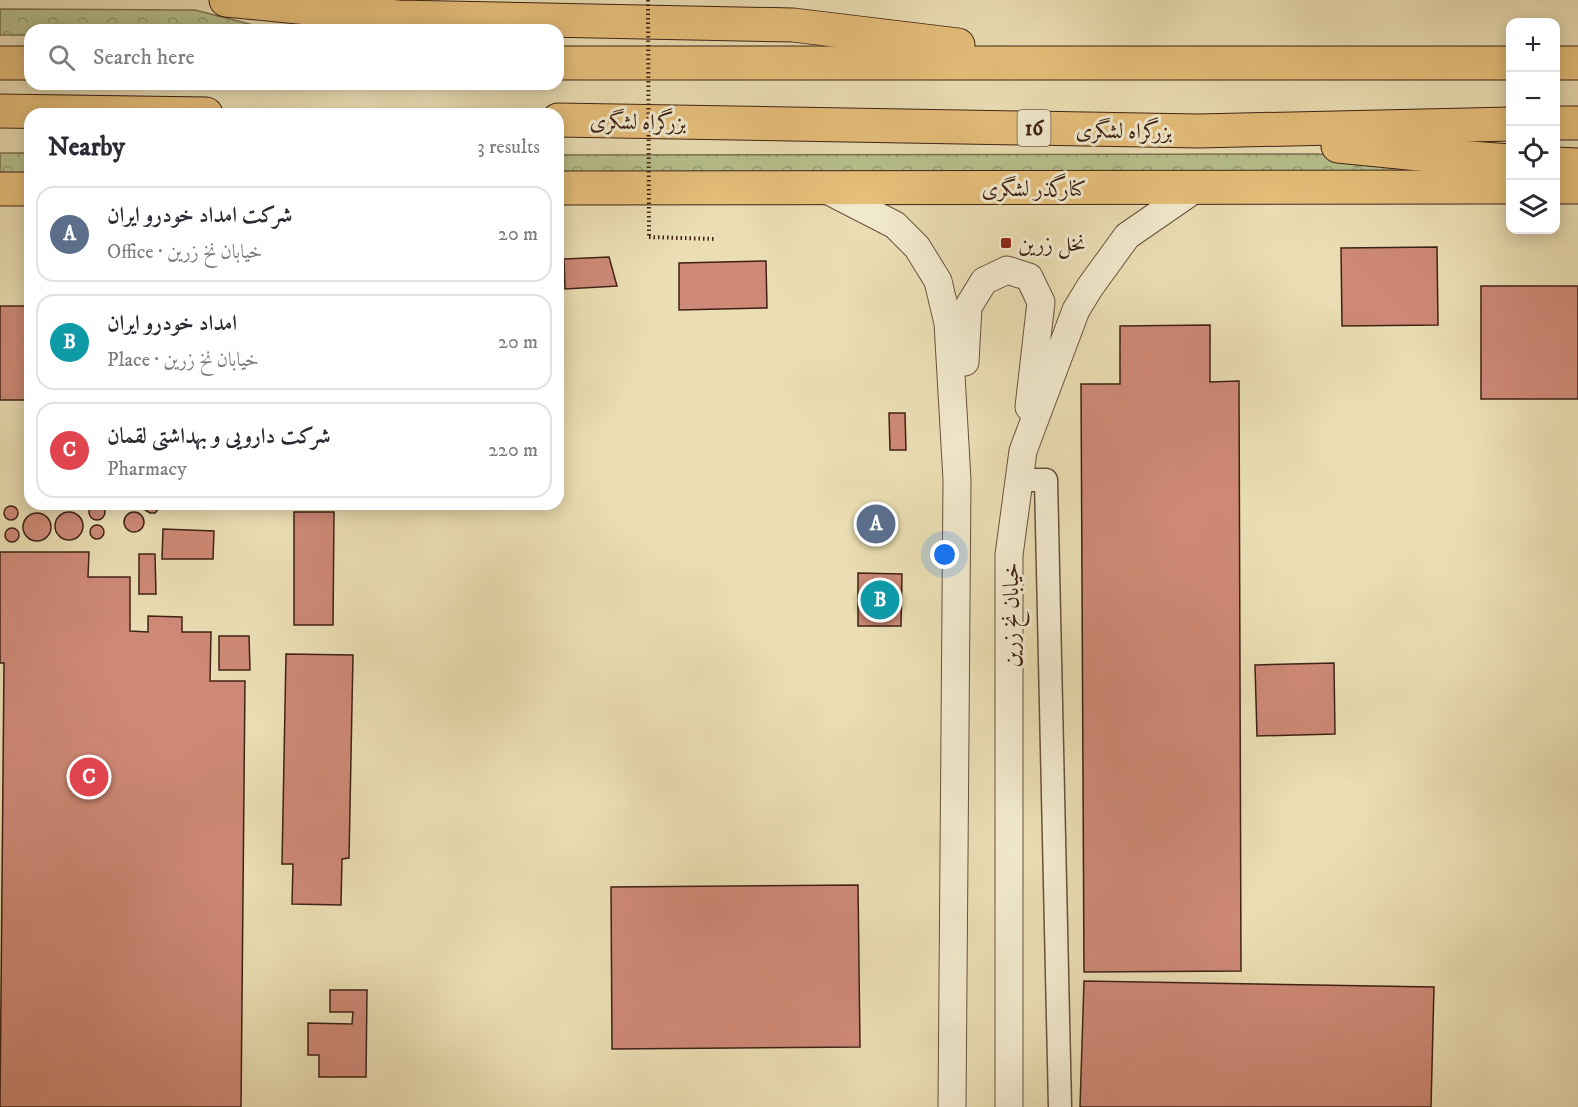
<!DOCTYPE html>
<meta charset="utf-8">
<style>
:root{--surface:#fff;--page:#f7f7f7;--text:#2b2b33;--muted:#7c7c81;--line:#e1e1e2;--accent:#d93025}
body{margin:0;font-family:"IM FELL DW Pica",Amiri,serif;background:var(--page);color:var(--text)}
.controls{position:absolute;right:18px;top:18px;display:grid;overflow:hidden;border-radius:12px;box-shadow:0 3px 15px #0003}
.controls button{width:54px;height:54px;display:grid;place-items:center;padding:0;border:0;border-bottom:2px solid var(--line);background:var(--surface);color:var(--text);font:30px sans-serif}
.you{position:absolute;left:945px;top:555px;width:21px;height:21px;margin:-15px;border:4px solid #fff;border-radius:50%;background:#1a73e8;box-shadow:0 0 0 9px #1a73e833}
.badge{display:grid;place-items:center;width:39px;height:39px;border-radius:50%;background:var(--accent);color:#fff;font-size:20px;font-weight:700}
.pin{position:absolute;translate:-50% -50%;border:3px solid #fff;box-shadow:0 2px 6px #0006}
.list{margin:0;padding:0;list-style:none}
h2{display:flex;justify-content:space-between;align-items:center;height:78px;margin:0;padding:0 24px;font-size:26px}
h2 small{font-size:20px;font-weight:400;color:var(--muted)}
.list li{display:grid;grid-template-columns:39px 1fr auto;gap:18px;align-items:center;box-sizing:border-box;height:96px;margin:0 12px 12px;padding:0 12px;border:2px solid var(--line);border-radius:18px}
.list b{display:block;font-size:22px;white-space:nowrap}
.list p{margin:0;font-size:20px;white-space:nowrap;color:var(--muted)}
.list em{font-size:20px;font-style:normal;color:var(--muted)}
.icon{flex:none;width:33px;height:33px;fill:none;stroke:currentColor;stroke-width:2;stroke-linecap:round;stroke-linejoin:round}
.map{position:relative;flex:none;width:1578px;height:1107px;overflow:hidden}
.search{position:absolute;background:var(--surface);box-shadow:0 3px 15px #0003;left:24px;top:24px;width:540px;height:66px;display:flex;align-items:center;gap:15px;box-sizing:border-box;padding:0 21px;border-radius:18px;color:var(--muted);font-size:22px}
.panel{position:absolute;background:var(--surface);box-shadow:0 3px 15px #0003;left:24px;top:108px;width:540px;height:402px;border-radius:18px}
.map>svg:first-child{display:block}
.forest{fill:url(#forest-crowns);stroke:#7b7251;stroke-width:1.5}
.building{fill:#ce8977;stroke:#3f2215;stroke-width:1.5}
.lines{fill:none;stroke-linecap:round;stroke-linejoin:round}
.minor-casing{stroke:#6a513d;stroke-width:25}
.tertiary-casing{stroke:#6a513d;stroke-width:29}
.primary-casing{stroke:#3f2215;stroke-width:35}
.trunk-casing{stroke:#3f2215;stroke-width:35}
.path{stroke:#3f2215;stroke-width:4;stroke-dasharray:1.5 3;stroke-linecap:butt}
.minor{stroke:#f2eace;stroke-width:22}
.tertiary{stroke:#f2eace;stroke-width:27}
.primary{stroke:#e6bf7a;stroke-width:33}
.trunk{stroke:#e6bf7a;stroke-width:33}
.path-bridge{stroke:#3f2215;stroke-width:4;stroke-dasharray:1.5 3;stroke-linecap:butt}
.poi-dot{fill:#8f2418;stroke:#f2eace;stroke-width:2}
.labels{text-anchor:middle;stroke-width:6;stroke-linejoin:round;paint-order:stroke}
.shield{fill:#f2eace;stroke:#755e4c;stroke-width:1.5}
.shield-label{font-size:21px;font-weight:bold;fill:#3f2215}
.street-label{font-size:22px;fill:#3f2215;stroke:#f2eace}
.poi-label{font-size:22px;fill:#3f2215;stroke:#f2eace;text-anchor:start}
</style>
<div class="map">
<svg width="1578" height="1107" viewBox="0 0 1578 1107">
<defs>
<pattern id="forest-crowns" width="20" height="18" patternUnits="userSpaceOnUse" patternTransform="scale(1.5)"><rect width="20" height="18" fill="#b7c18d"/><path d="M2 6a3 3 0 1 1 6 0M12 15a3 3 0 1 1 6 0" fill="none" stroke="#969c72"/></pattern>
</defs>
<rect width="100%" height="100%" fill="#ebdeb4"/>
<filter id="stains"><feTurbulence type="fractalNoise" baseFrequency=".00333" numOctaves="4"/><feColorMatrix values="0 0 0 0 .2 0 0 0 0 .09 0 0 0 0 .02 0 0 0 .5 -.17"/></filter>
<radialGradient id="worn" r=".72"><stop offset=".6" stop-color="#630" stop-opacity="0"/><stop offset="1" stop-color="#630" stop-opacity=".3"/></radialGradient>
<g class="forest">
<polygon points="0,9 195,10 272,30 30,30 30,35 0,35"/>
<rect x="0" y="153" width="30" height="30"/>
<polygon points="1318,154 1448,170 1427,181 558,181 558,155"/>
</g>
<g class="building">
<polygon points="1437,247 1438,325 1342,326 1341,248"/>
<polygon points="609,257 617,286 565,289 564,259"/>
<polygon points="766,261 767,308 679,310 679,263"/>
<rect x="1481" y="286" width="97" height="113"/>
<polygon points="28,291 30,291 29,400 0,400 0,306 28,306"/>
<polygon points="1210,325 1210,382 1239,381 1241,971 1084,972 1081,384 1120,384 1120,326"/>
<polygon points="889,413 905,413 906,450 890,450"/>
<polygon points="143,504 161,504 161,506 155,513 150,513 145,510"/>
<circle cx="97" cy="512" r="8"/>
<circle cx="11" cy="513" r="7"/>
<polygon points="294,512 334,512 333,625 294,625"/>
<circle cx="134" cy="522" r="10"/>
<circle cx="69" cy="526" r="14"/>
<circle cx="37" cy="527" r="14"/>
<circle cx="97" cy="532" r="7"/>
<circle cx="12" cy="535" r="7"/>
<polygon points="163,529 214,531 213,559 162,559"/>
<polygon points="0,552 89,552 88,577 130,577 130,631 148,632 148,616 182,617 182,632 211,632 210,681 245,681 241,1107 0,1107 4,663 0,663"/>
<polygon points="139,554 155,554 156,594 139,594"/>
<polygon points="858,573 902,574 901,626 858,626"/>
<polygon points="219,636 249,636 250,670 219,670"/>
<polygon points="286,654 353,655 349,858 342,859 341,905 292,904 293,864 282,864"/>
<polygon points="1334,663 1335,734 1257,736 1255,665"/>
<polygon points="858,885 860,1047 612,1049 611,887"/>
<polygon points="1084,981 1434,987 1431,1107 1080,1107"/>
<polygon points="330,990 367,990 366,1077 319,1077 319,1055 308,1055 308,1023 352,1024 353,1012 330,1012"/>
</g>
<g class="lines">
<defs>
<polyline id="minor" points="1019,480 1046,480 1060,1107"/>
<g id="tertiary">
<polyline points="823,188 895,225 917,247 938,281 948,323 957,480 952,1107"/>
<polyline points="965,362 968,307 984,281 1007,270 1029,277 1041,302 1029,407"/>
<polyline points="1009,1107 1009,555 1023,451 1076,310 1090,287 1127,236 1198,187"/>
</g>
<g id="primary">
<polyline points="1556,187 1578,187"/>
<polyline points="558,188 1510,187"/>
<polyline points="0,189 30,189"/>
</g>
<g id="trunk">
<polyline points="226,0 398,17 793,25 958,45"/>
<polyline points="0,63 30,63"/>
<polyline points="558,63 1510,63"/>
<polyline points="1556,63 1578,63"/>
<polyline points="0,111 206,114"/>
<polyline points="558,120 1199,131 1510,124"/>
<polyline points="1556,123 1578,123"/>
<polyline points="1338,146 1419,154 1510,161"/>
<polyline points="1556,164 1578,165"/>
</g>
</defs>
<use href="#minor" class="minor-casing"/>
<use href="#tertiary" class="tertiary-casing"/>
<use href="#primary" class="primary-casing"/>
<use href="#trunk" class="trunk-casing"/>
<polyline class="path" points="649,237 714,239"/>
<use href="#minor" class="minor"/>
<use href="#tertiary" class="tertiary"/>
<use href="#primary" class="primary"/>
<use href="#trunk" class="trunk"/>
<polyline class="path-bridge" points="648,0 649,237"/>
</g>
<rect class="poi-dot" x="1000" y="237" width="12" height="12" rx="3"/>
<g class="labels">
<rect class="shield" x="1017.5" y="110" width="33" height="36" rx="4.5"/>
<g class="shield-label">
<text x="1034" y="135">16</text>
</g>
<g class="street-label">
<text transform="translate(638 121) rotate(1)" y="8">بزرگراه لشگری</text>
<text transform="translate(1124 130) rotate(1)" y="8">بزرگراه لشگری</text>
<text x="1034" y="196">کنارگذر لشگری</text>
<text transform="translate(1010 615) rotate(-90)" y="8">خیابان نخ زرین</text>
</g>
<g class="poi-label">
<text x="1018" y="251">نخل زرین</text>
</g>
</g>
<rect width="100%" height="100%" filter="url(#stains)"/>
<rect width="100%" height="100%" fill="url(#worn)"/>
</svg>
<div class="controls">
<button>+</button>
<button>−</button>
<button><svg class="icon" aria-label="locate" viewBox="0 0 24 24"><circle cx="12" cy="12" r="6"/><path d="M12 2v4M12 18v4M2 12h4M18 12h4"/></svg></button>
<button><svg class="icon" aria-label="layers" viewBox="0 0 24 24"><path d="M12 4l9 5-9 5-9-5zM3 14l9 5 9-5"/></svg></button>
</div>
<div class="you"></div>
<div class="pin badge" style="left:876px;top:524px;background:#5c6f8a">A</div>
<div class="pin badge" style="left:880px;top:600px;background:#0f9aa8">B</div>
<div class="pin badge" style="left:89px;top:777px;background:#e0444e">C</div>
<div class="search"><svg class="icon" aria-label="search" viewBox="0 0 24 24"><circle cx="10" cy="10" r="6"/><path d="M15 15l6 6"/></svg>Search here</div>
<section class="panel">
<h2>Nearby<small>3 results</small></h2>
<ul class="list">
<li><span class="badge" style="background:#5c6f8a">A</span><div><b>شرکت امداد خودرو ایران</b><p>Office · خیابان نخ زرین</p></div><em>20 m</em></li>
<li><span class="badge" style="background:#0f9aa8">B</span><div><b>امداد خودرو ایران</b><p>Place · خیابان نخ زرین</p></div><em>20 m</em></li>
<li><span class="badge" style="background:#e0444e">C</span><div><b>شرکت دارویی و بهداشتی لقمان</b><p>Pharmacy</p></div><em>220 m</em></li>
</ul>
</section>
</div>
